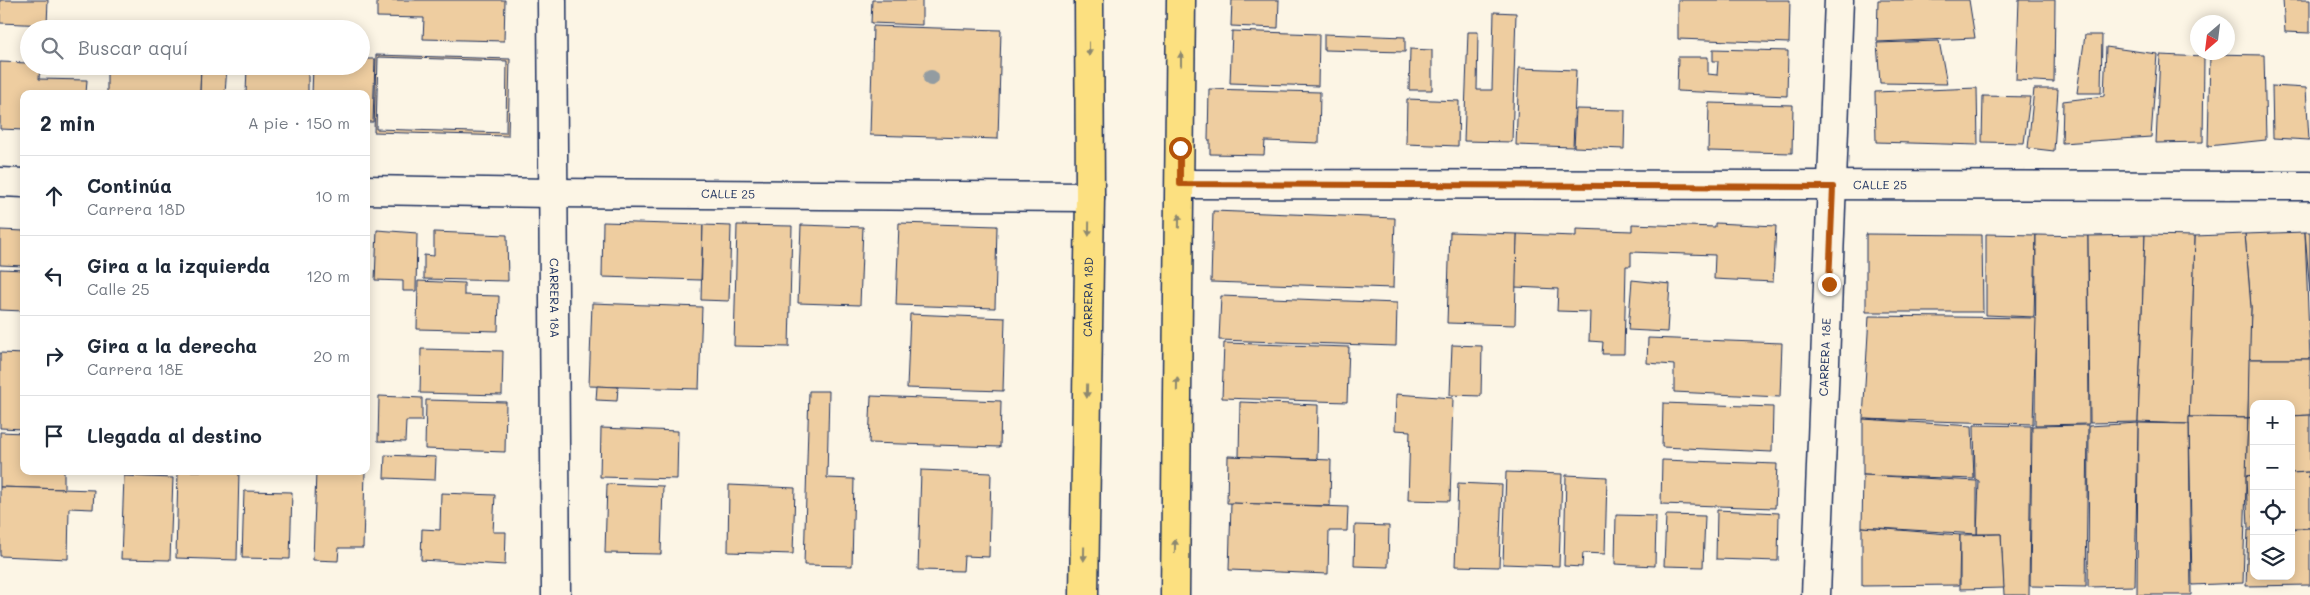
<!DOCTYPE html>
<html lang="es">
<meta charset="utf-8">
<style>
:root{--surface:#fff;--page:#f6f6f7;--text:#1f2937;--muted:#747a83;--line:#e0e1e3}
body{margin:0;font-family:Mali,sans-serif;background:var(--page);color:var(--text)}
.controls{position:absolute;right:15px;bottom:15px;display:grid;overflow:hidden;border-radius:10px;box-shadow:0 2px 12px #0003}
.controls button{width:45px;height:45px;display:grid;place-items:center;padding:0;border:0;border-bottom:1px solid var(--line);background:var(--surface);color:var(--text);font:25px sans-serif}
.compass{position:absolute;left:2190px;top:15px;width:45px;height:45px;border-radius:50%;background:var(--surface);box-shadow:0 2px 12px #0003;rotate:208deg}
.stop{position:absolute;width:15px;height:15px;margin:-11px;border:4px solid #b45309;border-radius:50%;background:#fff}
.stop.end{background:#b45309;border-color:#fff;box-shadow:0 1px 5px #0008}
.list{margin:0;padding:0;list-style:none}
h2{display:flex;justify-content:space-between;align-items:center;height:65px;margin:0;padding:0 20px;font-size:21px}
h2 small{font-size:16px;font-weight:400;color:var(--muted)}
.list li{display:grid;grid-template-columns:32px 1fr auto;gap:15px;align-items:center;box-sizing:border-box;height:80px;padding:0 20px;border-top:1px solid var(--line)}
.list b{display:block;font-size:19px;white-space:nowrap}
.list p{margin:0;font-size:16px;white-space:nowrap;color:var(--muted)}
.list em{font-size:16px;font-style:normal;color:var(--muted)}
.icon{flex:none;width:28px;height:28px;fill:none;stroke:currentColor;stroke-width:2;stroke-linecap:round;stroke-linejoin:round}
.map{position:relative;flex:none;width:2310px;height:595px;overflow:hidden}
.search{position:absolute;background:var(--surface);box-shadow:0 2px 12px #0003;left:20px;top:20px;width:350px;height:55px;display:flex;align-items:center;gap:12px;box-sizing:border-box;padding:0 18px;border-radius:28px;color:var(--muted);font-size:19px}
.panel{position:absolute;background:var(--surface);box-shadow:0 2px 12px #0003;left:20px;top:90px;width:350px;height:385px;border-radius:10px}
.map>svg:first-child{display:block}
.building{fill:#eecda0;stroke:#1b2f5e;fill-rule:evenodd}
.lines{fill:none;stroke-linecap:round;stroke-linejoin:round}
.street-casing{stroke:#1b2f5e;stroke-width:31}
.primary-casing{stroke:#1b2f5e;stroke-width:31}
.street{stroke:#fcf5e5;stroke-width:28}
.primary{stroke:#fce080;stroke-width:28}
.tree{fill:#939ca1}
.oneway{fill:#8c886f}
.route{stroke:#b45309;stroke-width:6}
.labels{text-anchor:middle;stroke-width:4;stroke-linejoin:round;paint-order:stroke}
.street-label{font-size:12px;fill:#1b2f5e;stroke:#fcf5e5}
</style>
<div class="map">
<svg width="2310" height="595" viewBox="0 0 2310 595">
<rect width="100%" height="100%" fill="#fcf5e5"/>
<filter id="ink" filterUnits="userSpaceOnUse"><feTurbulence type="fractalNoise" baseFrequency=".02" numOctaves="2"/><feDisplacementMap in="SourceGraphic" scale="10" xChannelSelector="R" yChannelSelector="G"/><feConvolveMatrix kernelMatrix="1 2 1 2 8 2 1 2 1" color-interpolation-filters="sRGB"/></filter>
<g filter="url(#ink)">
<g class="building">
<polygon points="0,0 48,0 47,25 0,23"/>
<polygon points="377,0 505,0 504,41 423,39 424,18 377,17"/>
<polygon points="872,0 922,0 922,25 871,23"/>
<polygon points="1232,0 1279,0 1278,28 1231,26"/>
<polygon points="1678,0 1790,0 1789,43 1678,39"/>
<polygon points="1878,0 1969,0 1975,38 1877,42"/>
<polygon points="2019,0 2055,0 2054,82 2016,80"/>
<polygon points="2283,0 2310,0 2310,33 2285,32"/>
<polygon points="1494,12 1516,13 1512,142 1464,141 1468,32 1478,32 1477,90 1492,90"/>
<polygon points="873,26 1001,30 998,139 870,135"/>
<polygon points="1232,31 1319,34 1318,86 1230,83"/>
<polygon points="1324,34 1405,37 1405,52 1324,50"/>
<polygon points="2085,35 2102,35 2101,93 2077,93"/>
<polygon points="1939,41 1947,84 1880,83 1877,43"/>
<polygon points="2106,47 2157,54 2151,137 2062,143 2063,101 2104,96"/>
<polygon points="1410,49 1432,50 1432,90 1409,90"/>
<polygon points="1713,49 1788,51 1787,96 1677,91 1678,57 1708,57 1708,74 1717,75 1718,61 1713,61"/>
<polygon points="2210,54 2264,55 2266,140 2208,146"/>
<path d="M376,55l134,4 -2,77 -134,-4zM378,57l129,4 -1,72 -130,-4z"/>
<polygon points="2160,55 2204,57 2203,142 2156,143"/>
<polygon points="362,59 375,59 373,122 366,122 366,94 312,94 313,66 361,66"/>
<polygon points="0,62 29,63 29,66 40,66 39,79 87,80 86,94 24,94 24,130 0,129"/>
<polygon points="156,66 201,66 200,94 107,94 107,67 156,69"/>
<polygon points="201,66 227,66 225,94 200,94"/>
<polygon points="247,66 308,66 308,94 246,94"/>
<polygon points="1519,68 1576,70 1573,147 1516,145"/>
<polygon points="2272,86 2306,88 2309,140 2273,138"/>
<polygon points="1977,88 1978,145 1876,142 1875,92"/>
<polygon points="1209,89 1320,92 1319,143 1265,141 1264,155 1210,154 1210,140 1208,140"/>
<polygon points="2034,89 2058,89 2054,151 2028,148"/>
<polygon points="1983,96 2030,97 2024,143 1982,142"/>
<polygon points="1407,99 1459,101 1458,146 1406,144"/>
<polygon points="1709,103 1793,105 1792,153 1708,151"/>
<polygon points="1576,109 1625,110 1624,149 1574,147"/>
<polygon points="1213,211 1395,218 1393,288 1211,282"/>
<polygon points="603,222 703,225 701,280 602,277"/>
<polygon points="899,223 997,226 995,308 896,305"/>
<polygon points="1715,223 1776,226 1773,282 1714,279 1715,255 1631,252 1631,266 1626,266 1624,354 1602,354 1603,342 1589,341 1590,312 1557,311 1558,289 1515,287 1517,234 1576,236 1576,229 1632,231 1632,224 1715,227"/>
<polygon points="703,225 731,226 729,301 701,300"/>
<polygon points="737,225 792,226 789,347 734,346"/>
<polygon points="801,225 863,227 860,305 798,303"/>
<polygon points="0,230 24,231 24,266 0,265"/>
<polygon points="377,230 417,233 416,291 403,291 403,281 375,280"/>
<polygon points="434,232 507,235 508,281 424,279 424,255 434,256"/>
<polygon points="1450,232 1517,234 1515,325 1447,323"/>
<polygon points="2305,232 2310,359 2249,359 2251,307 2245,234"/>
<polygon points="2305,232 2310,232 2310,293"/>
<polygon points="1866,234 1982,235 1983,312 1866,312"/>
<polygon points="1986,234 2036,235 2034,317 1986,315"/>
<polygon points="2245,234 2251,307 2248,418 2189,417 2195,236"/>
<polygon points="2036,235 2088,236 2089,424 2035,425"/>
<polygon points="2145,235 2138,422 2090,423 2088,236"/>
<polygon points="2145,235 2195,236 2189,424 2138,422"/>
<polygon points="0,269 24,270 24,311 0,310"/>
<polygon points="1632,280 1670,284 1667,332 1628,330"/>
<polygon points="418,281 464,283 464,295 499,296 498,331 417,329"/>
<polygon points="1221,296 1397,303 1396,346 1219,340"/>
<polygon points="592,303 702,307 699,389 589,386"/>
<polygon points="910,314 1005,318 1003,391 907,388"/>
<polygon points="1869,316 2036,318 2033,424 1863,419"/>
<polygon points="1648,338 1782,343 1780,397 1674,392 1674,365 1647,363"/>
<polygon points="1224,343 1349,347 1347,402 1222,398"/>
<polygon points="1452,345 1482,346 1481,396 1450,395"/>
<polygon points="421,349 503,351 502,395 420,393"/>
<polygon points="0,353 24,354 24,429 0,428"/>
<polygon points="2249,359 2310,359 2310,415 2291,416 2291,404 2254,404 2254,417 2248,418"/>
<polygon points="597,386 618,387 617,401 596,400"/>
<polygon points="809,391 829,391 827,478 854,479 852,566 804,565"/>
<polygon points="1396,394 1453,398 1450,501 1408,500 1410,431 1395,430"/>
<polygon points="379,396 422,398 422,421 406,421 405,442 378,441"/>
<polygon points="871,396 1001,401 1000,447 869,443"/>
<polygon points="426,400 506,402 505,452 425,449"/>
<polygon points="1240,402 1318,405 1317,459 1239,457"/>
<polygon points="1663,403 1773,407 1772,452 1662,447"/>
<polygon points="2310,415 2310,478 2308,478 2309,472 2291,473 2291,416"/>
<polygon points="2189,417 2248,418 2243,583 2192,585"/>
<polygon points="2254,417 2254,475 2246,476 2248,418"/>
<polygon points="1863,419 1972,426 1974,479 1863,475"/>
<polygon points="2138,423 2189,424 2191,595 2137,595"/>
<polygon points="2138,423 2135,586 2088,587 2089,426"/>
<polygon points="1974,425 2031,426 2029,595 2004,595 2001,534 1977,534 1979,481 1975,479"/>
<polygon points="2088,425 2086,587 2030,586 2032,426"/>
<polygon points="601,428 678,431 677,479 600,477"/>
<polygon points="0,432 24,433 24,471 64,471 64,489 0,487"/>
<polygon points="385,455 436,457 435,480 384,478"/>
<polygon points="1228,456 1331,460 1330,506 1227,503"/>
<polygon points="1662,460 1777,464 1775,508 1661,504"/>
<polygon points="921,470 991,473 989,557 964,556 963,571 918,570"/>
<polygon points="178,471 239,471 237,560 176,558"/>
<polygon points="316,471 365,471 363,548 339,548 338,561 313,560"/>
<polygon points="1506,472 1562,474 1559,566 1503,564"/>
<polygon points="2309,472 2308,478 2310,478 2310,528 2291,528 2291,473"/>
<polygon points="1566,475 1607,477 1605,554 1583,553 1582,567 1564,566"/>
<polygon points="1863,475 1977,481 1977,534 1862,527"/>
<polygon points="2254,475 2254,528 2248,528 2246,476"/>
<polygon points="124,476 173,478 170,560 121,559"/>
<polygon points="1458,483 1502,485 1499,567 1455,566"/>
<polygon points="607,484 663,486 661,554 605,553"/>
<polygon points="729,485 795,488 793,554 728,552"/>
<polygon points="0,487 94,490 93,509 69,508 68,559 0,556"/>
<polygon points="244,491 292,492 290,559 242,558"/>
<polygon points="441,493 495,495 493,532 506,532 505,565 421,560 422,529 440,530"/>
<polygon points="1231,503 1348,507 1347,531 1329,531 1328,574 1229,570"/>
<polygon points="1717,510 1779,513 1778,561 1716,559"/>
<polygon points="1616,515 1656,516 1655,566 1615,564"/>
<polygon points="1666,515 1705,516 1703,567 1664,566"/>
<polygon points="1355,525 1389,526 1388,567 1354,566"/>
<polygon points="1862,527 1960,535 1959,585 1862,586"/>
<polygon points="2310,528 2310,585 2246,586 2248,530 2254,530 2254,576 2291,576 2291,529"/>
<polygon points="2001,534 2004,588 1960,589 1960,535"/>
</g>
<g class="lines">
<defs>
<g id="street">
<path id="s1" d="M552,0l4,595"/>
<polyline points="0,182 24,183"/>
<path id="s2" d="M1180,184l1130,2"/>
<path id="s3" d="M366,190l186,3 538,4"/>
<path id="s4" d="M1816,595l23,-595"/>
</g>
<g id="primary">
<path id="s5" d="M1084,595l6,-398 -1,-197"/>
<polyline points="1175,595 1181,0"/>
</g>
</defs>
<use href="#street" class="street-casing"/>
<use href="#primary" class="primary-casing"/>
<use href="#street" class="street"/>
<use href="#primary" class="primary"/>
</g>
<circle class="tree" cx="931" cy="78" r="8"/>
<defs><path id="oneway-solid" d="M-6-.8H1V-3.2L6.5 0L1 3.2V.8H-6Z" transform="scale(1.25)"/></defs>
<g class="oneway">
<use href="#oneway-solid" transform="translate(1089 49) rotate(90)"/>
<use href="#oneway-solid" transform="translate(1181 59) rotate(-90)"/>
<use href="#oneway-solid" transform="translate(1179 221) rotate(-89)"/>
<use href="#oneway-solid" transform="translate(1089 229) rotate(91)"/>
<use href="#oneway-solid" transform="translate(1177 384) rotate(-89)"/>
<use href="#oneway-solid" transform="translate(1087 391) rotate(91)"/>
<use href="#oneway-solid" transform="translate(1175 546) rotate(-89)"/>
<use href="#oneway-solid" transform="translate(1084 554) rotate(91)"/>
</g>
</g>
<g class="lines" filter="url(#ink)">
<polyline class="route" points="1180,148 1180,184 1833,187 1829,284"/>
</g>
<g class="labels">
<g class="street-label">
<text dy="4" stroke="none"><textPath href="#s2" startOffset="700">CALLE 25</textPath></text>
<text dy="4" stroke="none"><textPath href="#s3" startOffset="362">CALLE 25</textPath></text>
<text dy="4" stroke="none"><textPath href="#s1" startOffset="298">CARRERA 18A</textPath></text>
<text dy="4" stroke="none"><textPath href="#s5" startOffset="298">CARRERA 18D</textPath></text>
<text dy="4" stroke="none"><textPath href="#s4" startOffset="238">CARRERA 18E</textPath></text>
</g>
</g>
</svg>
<div class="controls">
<button>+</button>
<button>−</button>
<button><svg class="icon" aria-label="locate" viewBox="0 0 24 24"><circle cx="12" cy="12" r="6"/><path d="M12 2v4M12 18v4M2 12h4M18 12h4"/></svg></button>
<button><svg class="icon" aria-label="layers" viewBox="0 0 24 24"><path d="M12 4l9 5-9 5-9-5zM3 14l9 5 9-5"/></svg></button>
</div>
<svg class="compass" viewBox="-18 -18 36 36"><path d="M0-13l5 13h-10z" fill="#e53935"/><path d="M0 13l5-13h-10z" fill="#747a83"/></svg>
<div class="stop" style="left:1180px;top:148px"></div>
<div class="stop end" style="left:1829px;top:284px"></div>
<div class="search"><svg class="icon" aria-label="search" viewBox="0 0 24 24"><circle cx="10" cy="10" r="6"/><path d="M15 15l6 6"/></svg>Buscar aquí</div>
<section class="panel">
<h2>2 min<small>A pie · 150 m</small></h2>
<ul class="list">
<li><svg class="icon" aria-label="ahead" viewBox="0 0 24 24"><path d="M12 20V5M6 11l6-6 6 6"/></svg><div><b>Continúa</b><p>Carrera 18D</p></div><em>10 m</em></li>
<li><svg class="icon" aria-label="left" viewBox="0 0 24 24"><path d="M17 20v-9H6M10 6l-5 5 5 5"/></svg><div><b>Gira a la izquierda</b><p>Calle 25</p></div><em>120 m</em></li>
<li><svg class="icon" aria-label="right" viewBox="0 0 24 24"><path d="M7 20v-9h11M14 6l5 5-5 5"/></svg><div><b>Gira a la derecha</b><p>Carrera 18E</p></div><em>20 m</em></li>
<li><svg class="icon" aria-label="arrive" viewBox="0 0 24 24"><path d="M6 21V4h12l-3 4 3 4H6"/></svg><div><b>Llegada al destino</b></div></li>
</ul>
</section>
</div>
